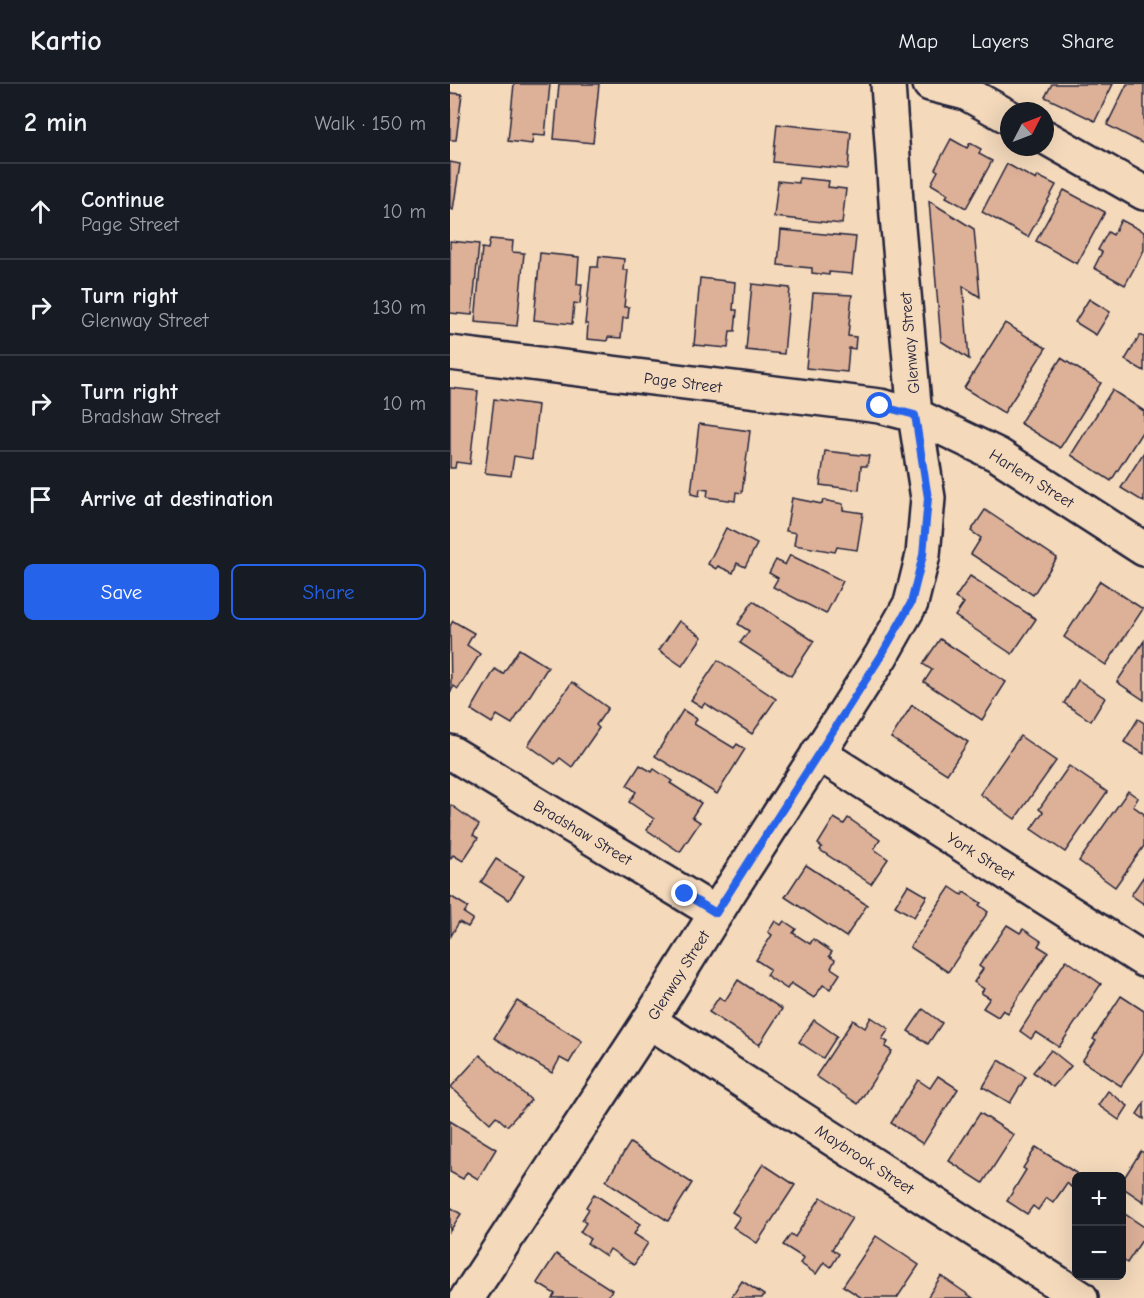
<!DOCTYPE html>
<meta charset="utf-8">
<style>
:root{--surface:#171b24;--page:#20242c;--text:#f1f3f6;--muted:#9ea1a6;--line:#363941;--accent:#2563eb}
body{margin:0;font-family:"Comic Neue",sans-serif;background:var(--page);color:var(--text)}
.controls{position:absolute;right:18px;bottom:18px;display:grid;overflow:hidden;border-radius:9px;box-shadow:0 6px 24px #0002}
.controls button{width:54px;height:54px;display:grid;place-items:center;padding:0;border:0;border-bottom:2px solid var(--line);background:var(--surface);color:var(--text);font:30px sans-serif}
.compass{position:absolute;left:550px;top:18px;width:54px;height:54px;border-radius:50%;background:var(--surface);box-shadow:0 6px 24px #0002;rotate:48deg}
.stop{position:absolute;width:18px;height:18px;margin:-14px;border:4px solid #2563eb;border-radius:50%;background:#fff}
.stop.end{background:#2563eb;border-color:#fff;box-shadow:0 2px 6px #0008}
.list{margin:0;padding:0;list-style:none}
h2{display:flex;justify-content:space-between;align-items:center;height:78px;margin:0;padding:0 24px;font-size:26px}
h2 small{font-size:20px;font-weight:400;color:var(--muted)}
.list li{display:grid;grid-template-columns:39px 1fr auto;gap:18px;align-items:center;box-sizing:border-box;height:96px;padding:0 24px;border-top:2px solid var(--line)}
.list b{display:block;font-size:22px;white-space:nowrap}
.list p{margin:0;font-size:20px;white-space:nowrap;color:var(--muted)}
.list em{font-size:20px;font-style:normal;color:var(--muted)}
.actions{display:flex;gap:12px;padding:18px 24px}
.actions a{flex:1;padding:14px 0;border:2px solid var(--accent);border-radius:9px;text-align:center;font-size:21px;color:var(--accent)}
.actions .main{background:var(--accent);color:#fff}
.icon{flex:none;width:33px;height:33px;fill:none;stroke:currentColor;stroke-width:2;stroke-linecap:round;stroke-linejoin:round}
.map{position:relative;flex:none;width:694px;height:1214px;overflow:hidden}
header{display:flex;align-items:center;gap:36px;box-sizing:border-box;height:84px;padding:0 30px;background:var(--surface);border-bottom:2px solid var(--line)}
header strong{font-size:28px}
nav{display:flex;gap:33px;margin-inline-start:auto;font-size:21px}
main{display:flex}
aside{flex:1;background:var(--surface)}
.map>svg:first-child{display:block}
.building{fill:#ddb198;stroke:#22223b;stroke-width:1.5}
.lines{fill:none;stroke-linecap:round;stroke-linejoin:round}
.minor-casing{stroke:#22223b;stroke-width:38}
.tertiary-casing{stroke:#22223b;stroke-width:38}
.minor{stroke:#f4d9bb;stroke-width:33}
.tertiary{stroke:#f4d9bb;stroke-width:33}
.route{stroke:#2563eb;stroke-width:8}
.labels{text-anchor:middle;stroke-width:6;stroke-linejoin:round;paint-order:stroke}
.street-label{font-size:16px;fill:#22223b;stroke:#f4d9bb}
</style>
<header>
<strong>Kartio</strong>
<nav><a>Map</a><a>Layers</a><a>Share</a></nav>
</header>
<main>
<aside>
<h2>2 min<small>Walk · 150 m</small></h2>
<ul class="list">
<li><svg class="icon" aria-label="ahead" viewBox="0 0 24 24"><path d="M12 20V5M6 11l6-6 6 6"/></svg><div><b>Continue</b><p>Page Street</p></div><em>10 m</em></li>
<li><svg class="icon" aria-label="right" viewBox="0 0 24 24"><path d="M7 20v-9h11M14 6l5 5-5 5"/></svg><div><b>Turn right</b><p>Glenway Street</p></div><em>130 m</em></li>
<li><svg class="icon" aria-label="right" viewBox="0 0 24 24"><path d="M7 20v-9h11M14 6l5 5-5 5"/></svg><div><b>Turn right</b><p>Bradshaw Street</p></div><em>10 m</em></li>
<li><svg class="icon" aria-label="arrive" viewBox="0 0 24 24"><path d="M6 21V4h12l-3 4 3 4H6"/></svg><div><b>Arrive at destination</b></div></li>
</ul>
<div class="actions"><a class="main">Save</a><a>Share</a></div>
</aside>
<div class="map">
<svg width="694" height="1214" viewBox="0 0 694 1214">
<rect width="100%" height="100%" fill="#f4d9bb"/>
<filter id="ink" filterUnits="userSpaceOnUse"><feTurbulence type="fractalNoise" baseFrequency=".0167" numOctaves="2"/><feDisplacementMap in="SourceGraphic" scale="12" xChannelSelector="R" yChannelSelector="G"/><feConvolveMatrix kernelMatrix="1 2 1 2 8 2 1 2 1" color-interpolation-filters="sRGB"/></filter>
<g filter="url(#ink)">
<g class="building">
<polygon points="64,0 100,0 95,52 83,51 82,60 58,57"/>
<polygon points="109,0 149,0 143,59 104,55"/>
<polygon points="602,0 663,0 645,37 595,13"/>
<polygon points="677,0 694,0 694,60 657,41"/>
<polygon points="0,9 12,10 6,56 0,56"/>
<polygon points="327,40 401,48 398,85 323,78"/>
<polygon points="501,55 517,64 520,59 531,65 529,70 542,77 516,124 496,113 498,110 481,100 488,87 485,85"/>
<polygon points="0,78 10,80 3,126 0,125"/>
<polygon points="557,80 586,96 588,92 606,101 578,153 532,128"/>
<polygon points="349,94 379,97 378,103 396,105 392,140 324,133 328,97 349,99"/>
<polygon points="614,106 655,128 627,180 586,157"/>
<polygon points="479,117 524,145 530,213 513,202 519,275 491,257"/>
<polygon points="671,136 694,148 694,166 675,201 644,184 652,168 648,166 658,148 663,151"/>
<polygon points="331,146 406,153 402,190 379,188 379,191 362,189 362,184 328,181"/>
<polygon points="40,155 63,157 62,168 74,169 67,242 25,238 32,164 38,165"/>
<polygon points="0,157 29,160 22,231 0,229"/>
<polygon points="90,169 129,173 127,200 132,200 130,220 124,219 122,240 84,236"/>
<polygon points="149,172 174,175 173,186 178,186 174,223 179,223 178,234 173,234 171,254 158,253 157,257 137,255 138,240 135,240 141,183 148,183"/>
<polygon points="250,194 285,198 283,226 287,226 285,247 280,247 278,264 244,261"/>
<polygon points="302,200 340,204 334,270 296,266"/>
<polygon points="363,209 402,211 398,252 406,253 405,265 399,264 397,288 356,284"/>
<polygon points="639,215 660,228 646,251 625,238"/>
<polygon points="555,239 596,264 554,329 514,304"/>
<polygon points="690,251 694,253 694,287 675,276"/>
<polygon points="611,274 651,299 610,364 570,339"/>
<polygon points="0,304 28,307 20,380 6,378 5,384 0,384"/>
<polygon points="662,306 694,327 694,345 661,397 621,371"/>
<polygon points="44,315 88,321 82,375 64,372 61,392 35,389"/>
<polygon points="249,340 300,347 292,409 286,408 285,417 257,413 258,406 250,405 249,412 241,410"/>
<polygon points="375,367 419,372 417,382 411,382 409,406 370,401"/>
<polygon points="694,368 694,418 671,404"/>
<polygon points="342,414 372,420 373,416 393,420 393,426 413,429 407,466 387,463 385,468 344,461 346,449 336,447"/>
<polygon points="535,426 607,474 583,511 521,470 531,454 521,447"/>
<polygon points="276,444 307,460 295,483 287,479 283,489 268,482 266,485 258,480"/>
<polygon points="340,471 393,497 376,530 323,503 328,494 319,489 326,476 335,481"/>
<polygon points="520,492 586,535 562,570 505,532 514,519 505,514"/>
<polygon points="650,497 693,525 656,581 614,553"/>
<polygon points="303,517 364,557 341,592 290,559 299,547 288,540"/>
<polygon points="3,537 24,549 17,561 30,570 8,605 4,602 1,607 0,542"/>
<polygon points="229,537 252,553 232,582 209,566"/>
<polygon points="490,555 556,598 532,636 474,598 482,586 473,580"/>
<polygon points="694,557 694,616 667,598"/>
<polygon points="69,565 98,583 62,640 47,631 42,639 21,626 45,585 53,590"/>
<polygon points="268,576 326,615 302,650 255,619 252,623 241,616"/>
<polygon points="628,596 655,614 641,637 614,619"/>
<polygon points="122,598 158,624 146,641 149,644 122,683 110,674 105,680 78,661"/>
<polygon points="462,621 518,658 497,690 441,654"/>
<polygon points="233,626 247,635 244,640 284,664 287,660 295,665 267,710 205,672"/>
<polygon points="688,635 694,639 694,670 674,658"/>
<polygon points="570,652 606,677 565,735 530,710"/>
<polygon points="190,681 202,688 204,685 222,697 220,699 251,719 242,733 250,738 230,768 197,746 204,735 179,718 186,708 177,701"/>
<polygon points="619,682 657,708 615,768 581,745 593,728 589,725"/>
<polygon points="678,707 688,714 683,722 694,730 694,762 665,803 629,777"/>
<polygon points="1,721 29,741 23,751 28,754 13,777 3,771 0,775"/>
<polygon points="384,734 394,740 398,734 430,756 424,765 438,775 421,800 370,766 372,763 368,760"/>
<polygon points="46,775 74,792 59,816 31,798"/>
<polygon points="356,781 417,821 396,853 335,813"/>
<polygon points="694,792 694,820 681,811"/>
<polygon points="458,801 477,812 464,833 445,822"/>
<polygon points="500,803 512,811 514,808 531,819 529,821 538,828 498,888 460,863"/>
<polygon points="0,812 18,823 14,829 23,835 18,843 9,838 1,852"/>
<polygon points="325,837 331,841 334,837 346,845 343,849 360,860 363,855 382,868 379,872 385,876 381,884 390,890 380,905 373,901 364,914 341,899 337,905 316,891 320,885 306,876 322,851 318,848"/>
<polygon points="557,841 570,849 573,845 591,857 588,862 598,868 558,929 553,926 548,933 533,924 540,914 531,909 534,905 524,898 533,885 529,882"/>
<polygon points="616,876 651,900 609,963 586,948 581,955 570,947"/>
<polygon points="288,896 332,925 309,961 259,928 269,913 275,917"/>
<polygon points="671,912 694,927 694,967 671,1002 632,977 646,957 643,955"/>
<polygon points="67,917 132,957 119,979 110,974 102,989 44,954"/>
<polygon points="473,925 492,939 478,960 458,947"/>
<polygon points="421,933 439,945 432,955 438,958 435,963 442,967 408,1020 366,992 403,936 415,944"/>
<polygon points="364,936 387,952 373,974 349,958"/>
<polygon points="601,966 621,982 603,1003 583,988"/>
<polygon points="30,971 81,1016 57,1042 46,1032 40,1039 1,1003"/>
<polygon points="549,976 576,993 560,1019 533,1003"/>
<polygon points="488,992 508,1005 473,1060 441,1039 468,996 480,1004"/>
<polygon points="658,1007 678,1022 669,1036 648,1021"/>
<polygon points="694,1019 694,1035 687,1030"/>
<polygon points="530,1029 564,1051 533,1099 499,1077"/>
<polygon points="0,1037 46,1065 28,1095 17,1088 13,1095 0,1088"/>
<polygon points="180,1059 242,1099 218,1137 156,1097"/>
<polygon points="586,1063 629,1091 621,1103 617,1099 603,1119 596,1114 588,1126 583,1122 577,1130 557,1117 576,1086 573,1084"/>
<polygon points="691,1067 694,1069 694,1118 672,1103 672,1097"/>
<polygon points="313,1080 345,1101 307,1159 283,1143 290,1133 282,1128"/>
<polygon points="144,1110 190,1140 184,1150 198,1159 184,1181 160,1165 156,1172 137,1159 140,1155 130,1148 136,1139 132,1136 139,1125 136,1123"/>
<polygon points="371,1113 402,1134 382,1165 389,1170 381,1183 374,1178 366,1190 350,1179 354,1174 333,1161 341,1150 345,1153"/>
<polygon points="0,1123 11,1130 0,1147"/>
<polygon points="672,1128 694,1143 694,1153 677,1179 672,1175"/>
<polygon points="426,1152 469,1181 447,1214 412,1214 393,1202"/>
<polygon points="106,1170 162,1206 157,1214 102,1214 105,1210 87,1199"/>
<polygon points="491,1192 523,1214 477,1214"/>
<polygon points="292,1197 314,1211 312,1214 281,1214"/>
</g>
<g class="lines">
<defs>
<g id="minor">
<polyline points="480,0 516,9 559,33"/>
<polyline points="595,53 694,109"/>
<polyline points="0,269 430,322 465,331 548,371 694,465"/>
<polyline points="0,668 266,829"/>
<polyline points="368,669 694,876"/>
<polyline points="199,937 631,1214"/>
</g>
<polyline id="tertiary" points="17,1214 199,937 278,810 431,572 461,519 473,471 478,414 465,331 447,132 438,0"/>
</defs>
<use href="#minor" class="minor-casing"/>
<use href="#tertiary" class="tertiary-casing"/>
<use href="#minor" class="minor"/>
<use href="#tertiary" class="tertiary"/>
</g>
</g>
<g class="lines" filter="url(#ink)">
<polyline class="route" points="235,810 266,829 431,572 461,519 473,471 478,414 465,331 430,322"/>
</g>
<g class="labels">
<g class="street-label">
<text transform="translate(459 259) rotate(-95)" y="6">Glenway Street</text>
<text transform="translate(233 298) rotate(7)" y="6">Page Street</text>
<text transform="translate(582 394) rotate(32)" y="6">Harlem Street</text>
<text transform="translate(133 748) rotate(31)" y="6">Bradshaw Street</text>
<text transform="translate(531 772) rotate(32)" y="6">York Street</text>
<text transform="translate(228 891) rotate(-58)" y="6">Glenway Street</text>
<text transform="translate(415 1075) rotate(33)" y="6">Maybrook Street</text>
</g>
</g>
</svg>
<div class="controls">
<button>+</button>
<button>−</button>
</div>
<svg class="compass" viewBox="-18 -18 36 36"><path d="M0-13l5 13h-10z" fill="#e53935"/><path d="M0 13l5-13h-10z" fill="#9ea1a6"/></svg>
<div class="stop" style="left:430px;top:322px"></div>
<div class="stop end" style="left:235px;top:810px"></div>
</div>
</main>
